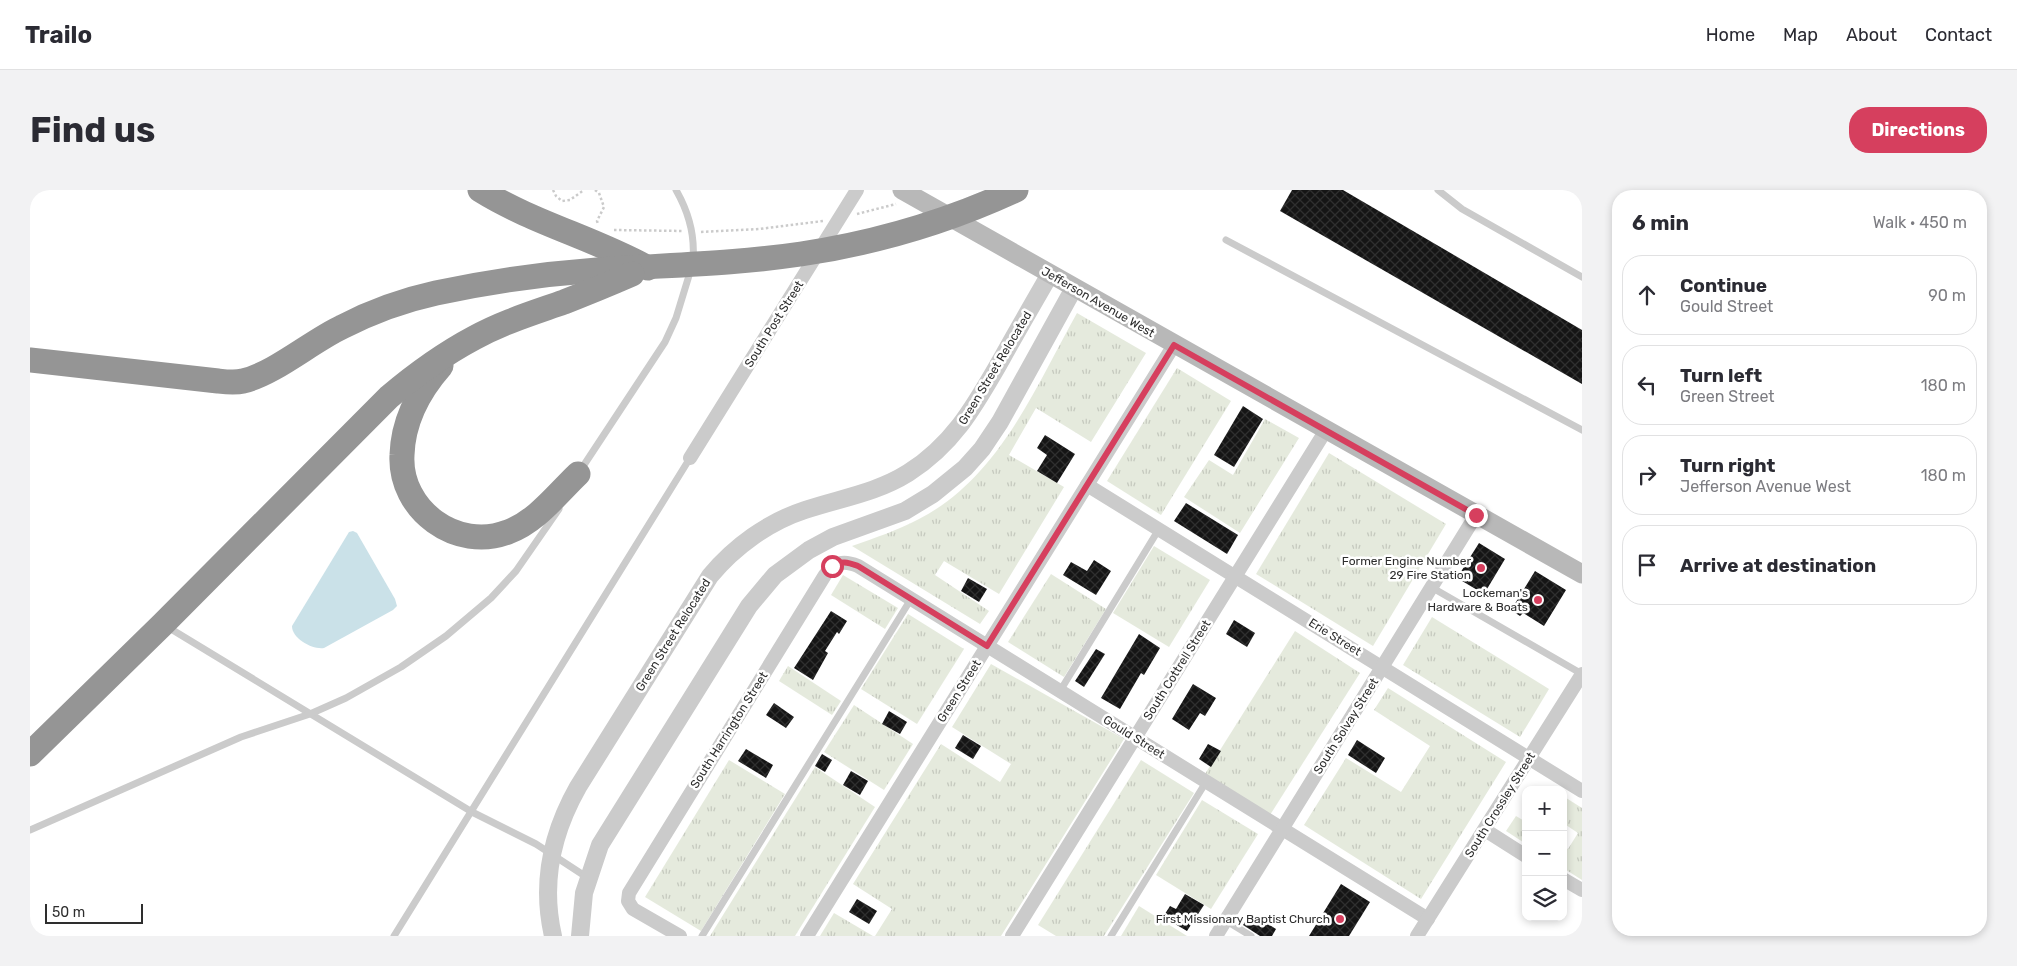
<!DOCTYPE html>
<meta charset="utf-8">
<style>
:root{--surface:#fff;--page:#f2f2f3;--text:#2b2b33;--muted:#7c7c81;--line:#e1e1e2;--accent:#d63f5e}
body{margin:0;font-family:Rubik,sans-serif;background:var(--page);color:var(--text)}
.controls{position:absolute;right:15px;bottom:15px;display:grid;overflow:hidden;border-radius:10px;box-shadow:0 2px 8px #0003}
.controls button{width:45px;height:45px;display:grid;place-items:center;padding:0;border:0;border-bottom:1px solid var(--line);background:var(--surface);color:var(--text);font:25px sans-serif}
.scale{position:absolute;left:15px;bottom:12px;width:98px;box-sizing:border-box;padding-left:5px;border:2px solid #2e2e2e;border-top:0;font-size:14px;line-height:18px;white-space:nowrap;color:#2e2e2e;-webkit-text-stroke:4px #fff;paint-order:stroke}
.stop{position:absolute;width:15px;height:15px;margin:-11px;border:4px solid #d63f5e;border-radius:50%;background:#fff}
.stop.end{background:#d63f5e;border-color:#fff;box-shadow:0 1px 5px #0008}
.list{margin:0;padding:0;list-style:none}
h2{display:flex;justify-content:space-between;align-items:center;height:65px;margin:0;padding:0 20px;font-size:21px}
h2 small{font-size:16px;font-weight:400;color:var(--muted)}
.list li{display:grid;grid-template-columns:32px 1fr auto;gap:15px;align-items:center;box-sizing:border-box;height:80px;margin:0 10px 10px;padding:0 10px;border:1px solid var(--line);border-radius:20px}
.list b{display:block;font-size:19px;white-space:nowrap}
.list p{margin:0;font-size:16px;white-space:nowrap;color:var(--muted)}
.list em{font-size:16px;font-style:normal;color:var(--muted)}
.icon{flex:none;width:28px;height:28px;fill:none;stroke:currentColor;stroke-width:2;stroke-linecap:round;stroke-linejoin:round}
.map{position:relative;flex:none;width:1552px;height:746px;overflow:hidden;border-radius:20px}
header{display:flex;align-items:center;gap:30px;box-sizing:border-box;height:70px;padding:0 25px;background:var(--surface);border-bottom:1px solid var(--line)}
header strong{font-size:24px}
nav{display:flex;gap:28px;margin-inline-start:auto;font-size:18px}
.intro{display:flex;align-items:center;justify-content:space-between;box-sizing:border-box;height:120px;padding:0 30px}
h1{margin:0;font-size:35px}
.button{padding:12px 22px;border-radius:20px;background:var(--accent);color:#fff;font-size:18px;font-weight:700}
main{display:flex;gap:30px;padding:0 30px}
aside{flex:1;background:var(--surface);border-radius:20px;box-shadow:0 2px 8px #0003}
.map>svg:first-child{display:block}
.grass{fill:url(#grass-tufts)}
.water{fill:#cae1e8}
.building{fill:url(#building-cross-hatch)}
.lines{fill:none;stroke-linecap:round;stroke-linejoin:round}
.path{stroke:#cbcbcb;stroke-width:2.5;stroke-dasharray:2.5 2.5;stroke-linecap:butt}
.service{stroke:#cbcbcb;stroke-width:7}
.minor{stroke:#cbcbcb;stroke-width:14}
.tertiary{stroke:#cbcbcb;stroke-width:18}
.secondary{stroke:#b8b8b8;stroke-width:19}
.motorway{stroke:#959595;stroke-width:25}
.route{stroke:#d63f5e;stroke-width:6}
.poi-dot{fill:#d63f5e;stroke:#fff;stroke-width:2}
.labels{text-anchor:middle;stroke-width:5;stroke-linejoin:round;paint-order:stroke}
.street-label{font-size:12px;fill:#2e2e2e;stroke:#fff}
.poi-label{font-size:12px;fill:#2e2e2e;stroke:#fff;text-anchor:end}
</style>
<header>
<strong>Trailo</strong>
<nav><a>Home</a><a>Map</a><a>About</a><a>Contact</a></nav>
</header>
<div class="intro"><h1>Find us</h1><a class="button">Directions</a></div>
<main>
<div class="map">
<svg width="1552" height="746" viewBox="0 0 1552 746">
<defs>
<pattern id="grass-tufts" width="24" height="20" patternUnits="userSpaceOnUse" patternTransform="scale(1.25)"><rect width="24" height="20" fill="#e5eadd"/><path d="M3 7l-1-3M5 7V3M7 7l1-3M15 17l-1-3M17 17v-4M19 17l1-3" fill="none" stroke="#c5c9be"/></pattern>
<pattern id="building-cross-hatch" width="8" height="8" patternUnits="userSpaceOnUse" patternTransform="scale(1.25)"><rect width="8" height="8" fill="#151515"/><path d="M0 0l8 8M0 8l8-8" fill="none" stroke="#2f2f2f"/></pattern>
</defs>
<rect width="100%" height="100%" fill="#fff"/>
<g class="grass">
<path d="M1047,123l69,40 -55,89 -55,-34 -27,47 55,32 -65,107 -55,-33 -9,14 54,36 -9,13 -128,-78c23,-8 46,-16 67,-27 80,-41 116,-131 158,-206z"/>
<polygon points="1147,178 1201,211 1131,325 1077,291"/>
<polygon points="1235,229 1269,248 1210,343 1154,307 1179,270 1203,285"/>
<polygon points="1299,263 1416,334 1343,456 1226,384"/>
<polygon points="1124,356 1180,390 1139,457 1083,423"/>
<polygon points="1021,384 1076,419 1034,487 978,452"/>
<polygon points="813,385 868,418 855,439 801,405"/>
<polygon points="878,424 934,459 887,534 831,499"/>
<polygon points="1402,427 1519,499 1490,547 1373,475"/>
<polygon points="1265,441 1330,483 1240,625 1175,584"/>
<polygon points="961,474 1094,549 971,746 845,746 862,719 823,694 911,554 970,592 981,574 922,537"/>
<polygon points="758,476 811,511 802,525 749,491"/>
<polygon points="1358,498 1476,572 1391,709 1274,635 1316,568 1371,602 1400,556 1344,520"/>
<polygon points="824,515 883,554 854,600 794,562"/>
<polygon points="699,570 755,604 671,741 615,707"/>
<polygon points="1111,570 1164,603 1074,746 1026,746 1008,735"/>
<polygon points="785,577 845,617 765,746 680,746"/>
<polygon points="1533,606 1552,618 1552,690 1533,678 1533,656 1538,659 1548,643 1533,633"/>
<polygon points="1172,610 1228,644 1181,719 1126,685"/>
<polygon points="1486,626 1496,632 1496,654 1476,641"/>
<polygon points="1109,716 1157,746 1091,746"/>
<polygon points="804,723 843,746 790,746"/>
</g>
<path class="water" d="M323,341l4,2 38,66 2,7 -4,4 -69,38c-11,2 -32,-9 -32,-22l57,-94z"/>
<g class="building">
<polygon points="1262,0 1313,0 1552,140 1552,194 1250,21"/>
<polygon points="1213,216 1233,229 1204,277 1184,265"/>
<polygon points="1015,245 1045,264 1027,293 1007,281 1017,265 1007,258"/>
<polygon points="1156,313 1208,345 1197,364 1144,331"/>
<polygon points="1449,353 1475,369 1454,404 1427,388"/>
<polygon points="1064,370 1081,381 1066,405 1033,385 1041,372 1057,381"/>
<polygon points="1505,381 1536,400 1514,436 1493,423 1490,426 1481,420"/>
<polygon points="938,388 957,399 949,412 931,401"/>
<polygon points="801,421 817,431 809,444 807,442 795,461 798,463 783,490 764,478"/>
<polygon points="1204,430 1225,443 1217,457 1196,444"/>
<polygon points="1109,444 1130,458 1114,485 1111,483 1090,519 1071,508"/>
<polygon points="1066,459 1075,464 1054,497 1045,491"/>
<polygon points="1163,494 1186,508 1175,526 1170,523 1159,540 1142,529"/>
<polygon points="744,513 764,527 756,538 736,525"/>
<polygon points="859,521 877,532 870,544 852,534"/>
<polygon points="933,545 951,556 943,569 925,558"/>
<polygon points="1327,550 1355,568 1346,583 1318,565"/>
<polygon points="1178,554 1191,561 1181,577 1169,569"/>
<polygon points="716,559 743,575 736,588 708,571"/>
<polygon points="792,564 802,570 795,582 785,576"/>
<polygon points="821,581 838,591 830,605 813,595"/>
<polygon points="1311,694 1340,712 1319,746 1279,746"/>
<polygon points="1155,704 1174,715 1157,741 1133,727 1140,716 1146,719"/>
<polygon points="827,709 847,721 839,734 819,722"/>
<polygon points="1221,723 1246,739 1242,746 1230,746 1213,735"/>
</g>
<g class="lines">
<g class="path">
<polyline points="523,0 526,6 532,11 540,10 554,0"/>
<polyline points="565,0 569,3 574,17 567,31 568,34"/>
<polyline points="827,24 866,14"/>
<polyline points="584,40 653,41"/>
<polyline points="671,42 729,39 793,31"/>
</g>
<g class="service">
<path d="M646,0c12,21 19,44 17,69"/>
<polyline points="1408,0 1432,19 1552,87"/>
<polyline points="1196,50 1552,240"/>
<polyline points="550,281 635,152 646,128 661,79"/>
<polyline points="1401,397 1552,484"/>
<polyline points="136,436 442,622 506,654 558,688"/>
<polyline points="1030,501 1129,339"/>
<polyline points="0,640 211,547 280,524 316,508 371,477 416,446 461,408 486,381 529,319"/>
<polyline points="1195,730 1221,746"/>
<polyline points="364,746 660,268"/>
<polyline points="672,746 881,409"/>
<polyline points="1081,746 1176,592"/>
</g>
<g class="minor">
<polyline points="660,268 827,0"/>
<polyline points="1057,295 1552,601"/>
<polyline points="1455,640 1496,666"/>
<polyline points="1533,689 1552,700"/>
<path d="M650,746l-47,-27 -5,-8 1,-8 196,-318c10,-13 18,-15 33,-9l570,353"/>
<polyline points="777,746 1144,155"/>
<polyline points="982,746 1296,240"/>
<polyline points="1186,746 1446,325"/>
<polyline points="1387,746 1552,484"/>
</g>
<g class="tertiary">
<path d="M523,746c-12,-52 -1,-103 25,-149l132,-211c24,-29 58,-54 95,-66 36,-12 71,-17 103,-37 46,-29 67,-68 93,-113 16,-29 33,-58 49,-86"/>
<polyline points="550,746 554,703 570,655 719,416 745,385 779,360 803,347 875,321 903,304 935,278 952,259 970,232 1044,98"/>
</g>
<polyline class="secondary" points="872,0 1552,384"/>
<g class="motorway">
<path d="M450,0c53,33 114,48 168,78"/>
<path d="M0,170l188,21c9,1 17,2 25,0 31,-7 69,-40 99,-54 29,-15 62,-27 94,-34 52,-11 107,-19 161,-23 68,-5 136,-6 204,-16 74,-11 146,-32 215,-64"/>
<path d="M411,176c-22,25 -38,56 -39,89 -3,55 55,97 106,77 28,-10 49,-38 70,-58"/>
<path d="M0,564l133,-130 226,-227c26,-22 55,-43 85,-59 29,-16 59,-25 90,-36 23,-9 45,-18 68,-28"/>
</g>
</g>
<g class="lines">
<path class="route" d="M802,376c9,-6 17,-3 26,0l129,80 187,-301 302,170"/>
</g>
<g class="poi-dot">
<circle cx="1451" cy="378" r="5"/>
<circle cx="1508" cy="410" r="5"/>
<circle cx="1310" cy="729" r="5"/>
</g>
<g class="labels">
<g class="street-label">
<text transform="translate(1068 112) rotate(30)" y="4">Jefferson Avenue West</text>
<text transform="translate(744 134) rotate(-58)" y="4">South Post Street</text>
<text transform="translate(965 178) rotate(-59)" y="4">Green Street Relocated</text>
<text transform="translate(643 445) rotate(-58)" y="4">Green Street Relocated</text>
<text transform="translate(1305 447) rotate(32)" y="4">Erie Street</text>
<text transform="translate(1147 480) rotate(-58)" y="4">South Cottrell Street</text>
<text transform="translate(929 501) rotate(-58)" y="4">Green Street</text>
<text transform="translate(1316 536) rotate(-58)" y="4">South Solvay Street</text>
<text transform="translate(699 540) rotate(-58)" y="4">South Harrington Street</text>
<text transform="translate(1104 547) rotate(32)" y="4">Gould Street</text>
<text transform="translate(1470 615) rotate(-58)" y="4">South Crossley Street</text>
</g>
<g class="poi-label">
<text x="1441" y="375">Former Engine Number<tspan x="1441" dy="14">29 Fire Station</tspan></text>
<text x="1498" y="407">Lockeman's<tspan x="1498" dy="14">Hardware &amp; Boats</tspan></text>
<text x="1300" y="733">First Missionary Baptist Church</text>
</g>
</g>
</svg>
<div class="controls">
<button>+</button>
<button>−</button>
<button><svg class="icon" aria-label="layers" viewBox="0 0 24 24"><path d="M12 4l9 5-9 5-9-5zM3 14l9 5 9-5"/></svg></button>
</div>
<div class="scale">50 m</div>
<div class="stop" style="left:802px;top:376px"></div>
<div class="stop end" style="left:1446px;top:325px"></div>
</div>
<aside>
<h2>6 min<small>Walk · 450 m</small></h2>
<ul class="list">
<li><svg class="icon" aria-label="ahead" viewBox="0 0 24 24"><path d="M12 20V5M6 11l6-6 6 6"/></svg><div><b>Continue</b><p>Gould Street</p></div><em>90 m</em></li>
<li><svg class="icon" aria-label="left" viewBox="0 0 24 24"><path d="M17 20v-9H6M10 6l-5 5 5 5"/></svg><div><b>Turn left</b><p>Green Street</p></div><em>180 m</em></li>
<li><svg class="icon" aria-label="right" viewBox="0 0 24 24"><path d="M7 20v-9h11M14 6l5 5-5 5"/></svg><div><b>Turn right</b><p>Jefferson Avenue West</p></div><em>180 m</em></li>
<li><svg class="icon" aria-label="arrive" viewBox="0 0 24 24"><path d="M6 21V4h12l-3 4 3 4H6"/></svg><div><b>Arrive at destination</b></div></li>
</ul>
</aside>
</main>
